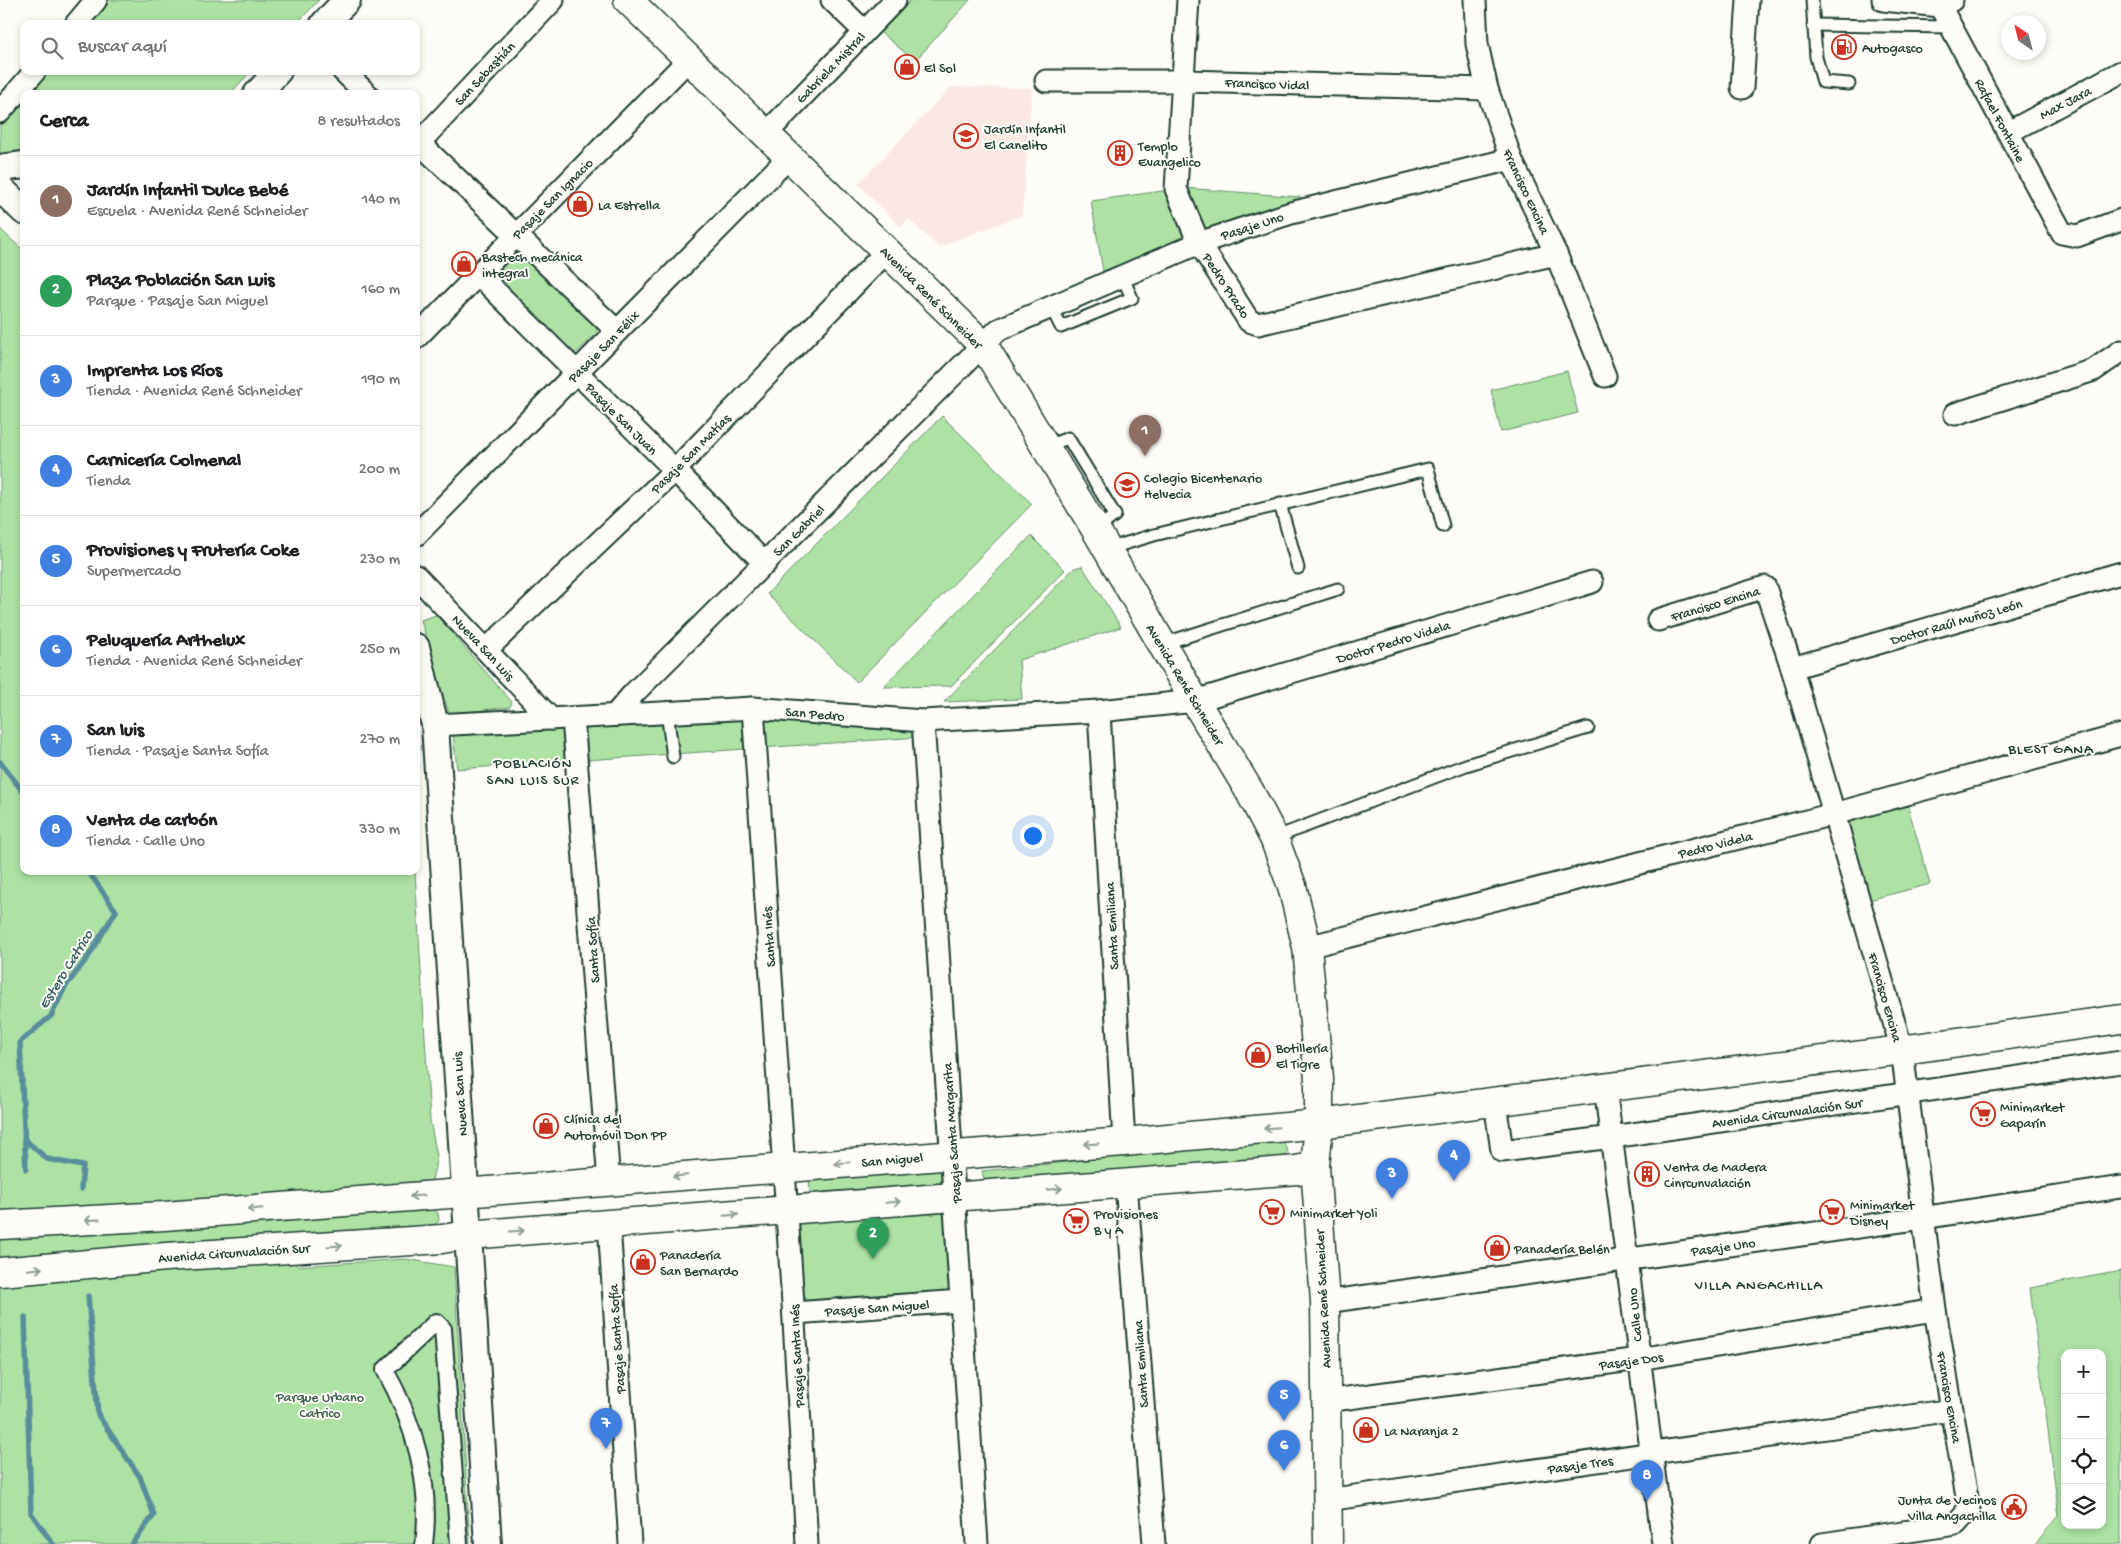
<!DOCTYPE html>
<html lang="es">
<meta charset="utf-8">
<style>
:root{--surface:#fff;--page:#f2f2f2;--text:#202124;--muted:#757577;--line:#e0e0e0;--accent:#7c3aed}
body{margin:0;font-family:"Gochi Hand",sans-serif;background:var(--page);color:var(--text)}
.controls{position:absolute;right:15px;bottom:15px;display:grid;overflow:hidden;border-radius:10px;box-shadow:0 2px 8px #0003}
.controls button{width:45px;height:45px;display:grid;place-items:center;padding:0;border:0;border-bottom:1px solid var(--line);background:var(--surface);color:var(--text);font:25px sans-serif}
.compass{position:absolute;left:2001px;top:15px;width:45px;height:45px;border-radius:50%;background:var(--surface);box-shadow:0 2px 8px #0003;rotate:325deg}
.you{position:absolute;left:1032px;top:835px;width:18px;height:18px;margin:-12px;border:4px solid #fff;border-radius:50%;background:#1a73e8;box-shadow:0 0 0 8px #1a73e833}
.badge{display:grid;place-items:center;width:32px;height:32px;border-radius:50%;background:var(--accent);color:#fff;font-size:16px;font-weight:700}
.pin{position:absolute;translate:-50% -41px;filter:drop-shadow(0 1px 2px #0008)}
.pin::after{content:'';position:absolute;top:26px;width:18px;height:15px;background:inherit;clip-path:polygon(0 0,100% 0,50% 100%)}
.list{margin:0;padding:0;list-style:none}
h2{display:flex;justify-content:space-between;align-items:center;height:65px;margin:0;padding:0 20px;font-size:21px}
h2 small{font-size:16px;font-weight:400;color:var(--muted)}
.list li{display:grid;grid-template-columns:32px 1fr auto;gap:15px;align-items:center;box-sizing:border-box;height:90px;padding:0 20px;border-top:1px solid var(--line)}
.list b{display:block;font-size:19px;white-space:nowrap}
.list p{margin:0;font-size:16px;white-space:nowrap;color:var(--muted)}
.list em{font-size:16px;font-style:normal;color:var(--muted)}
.icon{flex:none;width:28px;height:28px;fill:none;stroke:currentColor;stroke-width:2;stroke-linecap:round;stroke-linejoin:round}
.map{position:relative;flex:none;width:2121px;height:1544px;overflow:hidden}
.search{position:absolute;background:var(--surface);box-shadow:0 2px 8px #0003;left:20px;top:20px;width:400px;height:55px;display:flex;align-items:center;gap:12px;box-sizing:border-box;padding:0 18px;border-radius:10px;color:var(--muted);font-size:19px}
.panel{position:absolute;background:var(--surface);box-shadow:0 2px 8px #0003;left:20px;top:90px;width:400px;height:785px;border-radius:10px}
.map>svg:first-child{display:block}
.built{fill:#fbe8e3}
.green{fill:#ade2a4;stroke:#66906c;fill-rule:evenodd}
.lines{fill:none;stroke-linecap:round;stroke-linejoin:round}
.stream{stroke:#598e9c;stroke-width:5.5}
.service-casing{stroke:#1f3d34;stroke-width:15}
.pedestrian-casing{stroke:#1f3d34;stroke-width:20}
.minor-casing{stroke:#1f3d34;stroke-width:25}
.tertiary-casing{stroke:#1f3d34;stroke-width:30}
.secondary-casing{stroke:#1f3d34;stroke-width:31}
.service{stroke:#fdfcf7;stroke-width:11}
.pedestrian{stroke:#fdfcf7;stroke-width:16}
.minor{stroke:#fdfcf7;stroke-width:21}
.tertiary{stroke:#fdfcf7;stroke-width:26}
.secondary{stroke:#fdfcf7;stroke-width:28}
.oneway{stroke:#8e9c96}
.labels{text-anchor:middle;stroke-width:4;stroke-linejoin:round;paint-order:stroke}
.poi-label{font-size:14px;fill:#1f3d34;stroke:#fdfcf7;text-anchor:start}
.street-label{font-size:14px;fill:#1f3d34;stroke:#fdfcf7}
.park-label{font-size:14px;fill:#3b5e4a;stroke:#fdfcf7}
.neighbourhood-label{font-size:15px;letter-spacing:1px;fill:#1f3d34;stroke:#fdfcf7}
.water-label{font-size:15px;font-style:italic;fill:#375f5f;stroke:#fdfcf7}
</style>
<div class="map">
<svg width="2121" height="1544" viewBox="0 0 2121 1544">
<rect width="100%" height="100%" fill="#fdfcf7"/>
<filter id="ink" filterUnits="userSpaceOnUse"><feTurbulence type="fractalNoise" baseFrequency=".02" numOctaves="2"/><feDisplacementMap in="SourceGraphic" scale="10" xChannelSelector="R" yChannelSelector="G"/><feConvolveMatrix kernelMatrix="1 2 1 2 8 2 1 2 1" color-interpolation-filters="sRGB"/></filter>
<g filter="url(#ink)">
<polygon class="built" points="951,87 1032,88 1022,215 938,247 908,218 901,227 858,184"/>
<g class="green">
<polygon points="108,0 319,0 296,24 87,24"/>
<polygon points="911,0 970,0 915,61 880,32"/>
<polygon points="45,71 251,71 230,94 26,94"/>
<polygon points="24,96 24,150 0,154 0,123"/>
<polygon points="1184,188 1301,197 1301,202 1183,240 1103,271 1091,201"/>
<polygon points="0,229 24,251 24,871 415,871 430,1121 437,1156 431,1185 433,1208 438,1213 439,1221 434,1225 291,1235 297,1266 406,1259 454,1267 470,1544 0,1544"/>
<polygon points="522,248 596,320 597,333 576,353 566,352 492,279"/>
<polygon points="1567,371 1578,413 1501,432 1491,390"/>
<polygon points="942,416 1032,504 857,682 767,594"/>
<polygon points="1031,536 1065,570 951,686 883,687"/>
<polygon points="1082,566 1121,627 1019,660 1022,699 944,702 1074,568"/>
<polygon points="436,615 512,702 510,707 449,714 421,620"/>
<polygon points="781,715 918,730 919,737 457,769 453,734"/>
<polygon points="1907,803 1930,884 1869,900 1848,825 1856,818"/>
<polygon points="1282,1139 1288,1151 1285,1157 985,1184 982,1171"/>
<polygon points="943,1168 944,1185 810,1194 809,1178"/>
<polygon points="949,1213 956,1295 798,1304 791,1223"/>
<path d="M2121,1271v273h-86l24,-28 -29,-228zM2065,1353h37v172h-37z"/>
</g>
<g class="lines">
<g class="stream">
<polyline points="0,762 24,793"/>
<polyline points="24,1139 47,1159 83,1166 81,1189"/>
<polyline points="26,1169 20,1042 51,1016 65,987 88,957 116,911 88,871"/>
<polyline points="88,1296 98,1415 140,1477 154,1515 132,1544"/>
<polyline points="25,1317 31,1513 53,1544"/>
</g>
<defs>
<g id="service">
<polyline points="1812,0 1816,57 1823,82 1849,84"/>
<polyline points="1813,25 1951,27"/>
<polyline points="1051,307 1061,327 1132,298 1122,276"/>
<polyline points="1045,447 1068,438 1115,515 1096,530"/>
<polyline points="1280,504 1298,568"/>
<polyline points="1107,549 1154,535 1428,469 1443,526"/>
<polyline points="1162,644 1338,589"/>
<polyline points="667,712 673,757"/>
<polyline points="1274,838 1466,765 1588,728"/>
</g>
<path id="pedestrian" d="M424,1544c8,-60 -10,-122 -39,-174l51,-48 7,7 16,215"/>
<g id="minor">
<polyline points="832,0 864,31"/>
<polyline points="1188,0 1176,189 1199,243 1249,321 1258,324 1556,254"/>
<polyline points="1475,0 1477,44 1487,89 1511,159 1556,254 1605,376"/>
<polyline points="1883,0 1940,6 1952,0"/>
<polyline points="1940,6 2062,233 2077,236 2121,220"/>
<polyline points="76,24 96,0"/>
<polyline points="343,71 367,94"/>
<polyline points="1046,81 1184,81 1487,89"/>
<polyline points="1742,88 1748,0"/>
<polyline points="0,112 35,71"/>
<polyline points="2009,132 2121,72"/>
<polyline points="766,134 895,0"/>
<polyline points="416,140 617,331"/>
<polyline points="416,146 553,0"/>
<polyline points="478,274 675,470 765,564"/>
<polyline points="416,338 689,59"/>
<polyline points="1955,414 2094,370 2121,351"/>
<polyline points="416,535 789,157"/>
<polyline points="416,576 551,719"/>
<polyline points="1658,620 1765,587 1792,668 1902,1050 1935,1310 1969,1509 1956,1524 1822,1544"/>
<polyline points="487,649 675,470 887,251"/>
<polyline points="1792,668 2121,573"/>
<polyline points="753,708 793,1304 807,1544"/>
<polyline points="1099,711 1124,1142"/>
<polyline points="615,715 633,694 998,330 1199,243 1291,213 1511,159"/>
<polyline points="573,718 609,1182"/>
<polyline points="923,721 977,1544"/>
<polyline points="435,725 753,708 923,721 1099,711 1195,701 1592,582"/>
<polyline points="1307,947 1834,814 2121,735"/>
<polyline points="1605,1087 1663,1544"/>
<polyline points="1495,1102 1502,1151 1612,1137 2121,1062"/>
<polyline points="1126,1183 1154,1544"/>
<polyline points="609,1224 630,1544"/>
<polyline points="1325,1302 1922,1218 2121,1187"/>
<polyline points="794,1313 961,1301"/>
<polyline points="1326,1401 1639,1359 1935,1310"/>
<polyline points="1327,1500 1952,1410"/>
</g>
<g id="tertiary">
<polyline points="324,24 347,0"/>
<polyline points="257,94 278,71"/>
<polyline points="0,168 24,165"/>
<polyline points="0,188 24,211"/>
<polyline points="416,647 435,725 488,1544"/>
</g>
<g id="secondary">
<polyline points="628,0 984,346 1096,530 1195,701 1250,792 1274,838 1292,886 1307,947 1319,1079 1319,1124 1315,1166 1325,1302 1328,1544"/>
<polyline points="0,1225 164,1216 1124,1142 1319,1124 1902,1050 2121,1019"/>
<polyline points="0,1272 166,1257 442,1239 468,1235 1297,1170 1315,1166"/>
</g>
</defs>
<use href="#service" class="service-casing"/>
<use href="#pedestrian" class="pedestrian-casing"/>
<use href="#minor" class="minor-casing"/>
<use href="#tertiary" class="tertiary-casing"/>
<use href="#secondary" class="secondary-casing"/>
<use href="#service" class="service"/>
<use href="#pedestrian" class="pedestrian"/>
<use href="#minor" class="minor"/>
<use href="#tertiary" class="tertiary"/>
<use href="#secondary" class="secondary"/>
</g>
<defs><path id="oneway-shaft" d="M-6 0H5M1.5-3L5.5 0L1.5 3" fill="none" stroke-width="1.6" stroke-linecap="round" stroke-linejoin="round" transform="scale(1.25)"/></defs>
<g class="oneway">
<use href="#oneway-shaft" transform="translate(1271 1128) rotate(175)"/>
<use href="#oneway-shaft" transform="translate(1091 1144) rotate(176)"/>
<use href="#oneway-shaft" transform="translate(842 1163) rotate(175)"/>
<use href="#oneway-shaft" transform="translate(680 1176) rotate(175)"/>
<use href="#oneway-shaft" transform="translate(1055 1189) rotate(-5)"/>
<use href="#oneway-shaft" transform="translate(417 1196) rotate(175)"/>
<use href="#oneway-shaft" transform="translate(893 1202) rotate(-5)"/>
<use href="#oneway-shaft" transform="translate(255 1209) rotate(175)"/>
<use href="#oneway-shaft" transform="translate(731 1215) rotate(-5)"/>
<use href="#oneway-shaft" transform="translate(92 1220) rotate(177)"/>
<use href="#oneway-shaft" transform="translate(517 1231) rotate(-4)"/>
<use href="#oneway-shaft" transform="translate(335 1246) rotate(-4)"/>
<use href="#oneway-shaft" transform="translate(35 1269) rotate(-6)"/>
</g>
</g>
<defs>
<symbol id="fuel-ring" viewBox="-11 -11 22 22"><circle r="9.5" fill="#fdfcf7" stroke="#c8321e" stroke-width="1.5"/><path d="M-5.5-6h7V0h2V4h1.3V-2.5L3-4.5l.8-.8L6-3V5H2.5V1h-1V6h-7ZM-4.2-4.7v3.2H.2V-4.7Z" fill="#c8321e"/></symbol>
<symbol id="shop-ring" viewBox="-11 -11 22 22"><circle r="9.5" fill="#fdfcf7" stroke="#c8321e" stroke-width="1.5"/><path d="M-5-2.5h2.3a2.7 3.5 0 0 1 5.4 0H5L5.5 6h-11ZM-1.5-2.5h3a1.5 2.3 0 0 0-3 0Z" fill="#c8321e"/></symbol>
<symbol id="school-ring" viewBox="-11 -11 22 22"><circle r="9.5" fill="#fdfcf7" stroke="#c8321e" stroke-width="1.5"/><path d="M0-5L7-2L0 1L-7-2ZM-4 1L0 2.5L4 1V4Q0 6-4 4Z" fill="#c8321e"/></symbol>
<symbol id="building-ring" viewBox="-11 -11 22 22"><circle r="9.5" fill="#fdfcf7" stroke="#c8321e" stroke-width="1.5"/><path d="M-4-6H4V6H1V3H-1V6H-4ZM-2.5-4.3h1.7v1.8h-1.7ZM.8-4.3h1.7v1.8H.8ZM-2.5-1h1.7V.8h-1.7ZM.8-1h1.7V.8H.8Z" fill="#c8321e"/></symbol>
<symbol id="supermarket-ring" viewBox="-11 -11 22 22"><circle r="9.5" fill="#fdfcf7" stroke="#c8321e" stroke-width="1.5"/><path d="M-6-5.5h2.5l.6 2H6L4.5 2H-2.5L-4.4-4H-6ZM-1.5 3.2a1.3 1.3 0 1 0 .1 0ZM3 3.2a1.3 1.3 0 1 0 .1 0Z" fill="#c8321e"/></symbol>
<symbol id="civic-ring" viewBox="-11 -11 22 22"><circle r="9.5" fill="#fdfcf7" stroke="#c8321e" stroke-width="1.5"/><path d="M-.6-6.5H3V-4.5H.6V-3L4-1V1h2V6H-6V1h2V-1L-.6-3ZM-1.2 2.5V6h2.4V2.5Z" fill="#c8321e"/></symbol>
</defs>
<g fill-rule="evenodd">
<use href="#fuel-ring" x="1830" y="33" width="28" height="28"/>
<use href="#shop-ring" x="893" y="53" width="28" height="28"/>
<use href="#school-ring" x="952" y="122" width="28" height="28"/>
<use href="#building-ring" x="1106" y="139" width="28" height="28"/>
<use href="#shop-ring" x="566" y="190" width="28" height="28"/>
<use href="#shop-ring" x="450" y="250" width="28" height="28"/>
<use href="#school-ring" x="1113" y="471" width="28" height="28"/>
<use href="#shop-ring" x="1244" y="1041" width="28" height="28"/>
<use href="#supermarket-ring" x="1969" y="1100" width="28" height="28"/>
<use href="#shop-ring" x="532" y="1112" width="28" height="28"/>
<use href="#building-ring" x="1633" y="1160" width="28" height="28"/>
<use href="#supermarket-ring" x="1258" y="1198" width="28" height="28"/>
<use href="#supermarket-ring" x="1818" y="1198" width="28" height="28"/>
<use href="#supermarket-ring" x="1062" y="1207" width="28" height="28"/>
<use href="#shop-ring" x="1483" y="1234" width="28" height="28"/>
<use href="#shop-ring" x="629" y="1248" width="28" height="28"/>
<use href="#shop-ring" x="1352" y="1416" width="28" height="28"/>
<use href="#civic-ring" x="2000" y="1493" width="28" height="28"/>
</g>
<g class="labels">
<g class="poi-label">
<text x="1862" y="52">Autogasco</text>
<text x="924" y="72">El Sol</text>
<text x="984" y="133">Jardín Infantil<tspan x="984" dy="16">El Canelito</tspan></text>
<text x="1138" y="150">Templo<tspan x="1138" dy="16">Evangelico</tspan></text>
<text x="598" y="209">La Estrella</text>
<text x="482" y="261">Bastech mecánica<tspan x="482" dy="16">integral</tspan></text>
<text x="1144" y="482">Colegio Bicentenario<tspan x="1144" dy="16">Helvecia</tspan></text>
<text x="1276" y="1052">Botillería<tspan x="1276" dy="16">El Tigre</tspan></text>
<text x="2000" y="1111">Minimarket<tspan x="2000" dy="16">Gaparín</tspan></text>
<text x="564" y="1123">Clínica del<tspan x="564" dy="16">Automóvil Don PP</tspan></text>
<text x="1664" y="1171">Venta de Madera<tspan x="1664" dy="16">Cinrcunvalación</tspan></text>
<text x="1850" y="1209">Minimarket<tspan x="1850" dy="16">Disney</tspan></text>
<text x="1290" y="1217">Minimarket Yoli</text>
<text x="1094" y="1218">Provisiones<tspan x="1094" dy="16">B y A</tspan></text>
<text x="1514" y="1253">Panadería Belén</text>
<text x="660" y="1259">Panadería<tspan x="660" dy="16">San Bernardo</tspan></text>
<text x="1384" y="1435">La Naranja 2</text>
<text x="1996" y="1504" text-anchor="end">Junta de Vecinos<tspan x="1996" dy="16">Villa Angachilla</tspan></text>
</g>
<g class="street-label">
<text transform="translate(830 67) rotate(-46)" y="5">Gabriela Mistral</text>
<text transform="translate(484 73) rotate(-47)" y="5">San Sebastián</text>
<text transform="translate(1267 83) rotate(2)" y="5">Francisco Vidal</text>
<text transform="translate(2065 102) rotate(-28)" y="5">Max Jara</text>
<text transform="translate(2001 120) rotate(62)" y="5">Rafael Fontaine</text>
<text transform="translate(1527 191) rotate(65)" y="5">Francisco Encina</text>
<text transform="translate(552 198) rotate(-45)" y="5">Pasaje San Ignacio</text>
<text transform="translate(1252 225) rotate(-18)" y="5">Pasaje Uno</text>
<text transform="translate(1227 285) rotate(57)" y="5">Pedro Prado</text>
<text transform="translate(932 297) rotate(45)" y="5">Avenida René Schneider</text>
<text transform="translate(603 346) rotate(-45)" y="5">Pasaje San Félix</text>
<text transform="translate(622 418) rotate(45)" y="5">Pasaje San Juan</text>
<text transform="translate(690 453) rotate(-45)" y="5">Pasaje San Matías</text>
<text transform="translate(798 530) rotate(-45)" y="5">San Gabriel</text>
<text transform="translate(1715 603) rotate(-17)" y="5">Francisco Encina</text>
<text transform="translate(1956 621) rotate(-16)" y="5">Doctor Raúl Muñoz León</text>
<text transform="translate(1393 641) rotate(-17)" y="5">Doctor Pedro Videla</text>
<text transform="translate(484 647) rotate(47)" y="5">Nueva San Luis</text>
<text transform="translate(1186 684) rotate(59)" y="5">Avenida René Schneider</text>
<text transform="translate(815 713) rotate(5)" y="5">San Pedro</text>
<text transform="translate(1715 844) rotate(-14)" y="5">Pedro Videla</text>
<text transform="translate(1111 926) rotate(-93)" y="5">Santa Emiliana</text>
<text transform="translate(768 937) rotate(-94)" y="5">Santa Inés</text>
<text transform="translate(592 950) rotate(-94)" y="5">Santa Sofía</text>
<text transform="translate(1886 997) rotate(74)" y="5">Francisco Encina</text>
<text transform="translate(459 1094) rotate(-94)" y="5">Nueva San Luis</text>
<text transform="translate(1787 1112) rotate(-8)" y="5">Avenida Circunvalación Sur</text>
<text transform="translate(951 1133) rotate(-94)" y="5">Pasaje Santa Margarita</text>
<text transform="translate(892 1159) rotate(-5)" y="5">San Miguel</text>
<text transform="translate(1723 1246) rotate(-8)" y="5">Pasaje Uno</text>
<text transform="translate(234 1252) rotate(-4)" y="5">Avenida Circunvalación Sur</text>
<text transform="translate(1322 1299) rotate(-93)" y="5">Avenida René Schneider</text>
<text transform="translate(877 1307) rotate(-4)" y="5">Pasaje San Miguel</text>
<text transform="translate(1634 1315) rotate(-96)" y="5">Calle Uno</text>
<text transform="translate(616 1339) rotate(-94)" y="5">Pasaje Santa Sofía</text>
<text transform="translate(796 1356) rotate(-93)" y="5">Pasaje Santa Inés</text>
<text transform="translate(1631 1360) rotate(-8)" y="5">Pasaje Dos</text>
<text transform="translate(1140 1364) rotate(-94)" y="5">Santa Emiliana</text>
<text transform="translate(1950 1397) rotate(80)" y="5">Francisco Encina</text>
<text transform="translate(1580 1464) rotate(-8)" y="5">Pasaje Tres</text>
</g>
<g class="park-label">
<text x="320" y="1401">Parque Urbano<tspan x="320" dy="16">Catrico</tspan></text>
</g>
<g class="neighbourhood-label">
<text x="2051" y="753">BLEST GANA</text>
<text x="533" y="767">POBLACIÓN<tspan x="533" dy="17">SAN LUIS SUR</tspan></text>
<text x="1759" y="1289">VILLA ANGACHILLA</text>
</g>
<g class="water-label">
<text transform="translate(65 969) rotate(-58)" y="5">Estero Catrico</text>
</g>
</g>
</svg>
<div class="controls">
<button>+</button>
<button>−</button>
<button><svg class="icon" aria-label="locate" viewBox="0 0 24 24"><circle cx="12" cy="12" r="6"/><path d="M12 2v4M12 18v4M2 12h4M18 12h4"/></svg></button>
<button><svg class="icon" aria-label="layers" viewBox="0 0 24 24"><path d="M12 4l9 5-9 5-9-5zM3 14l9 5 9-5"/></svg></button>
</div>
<svg class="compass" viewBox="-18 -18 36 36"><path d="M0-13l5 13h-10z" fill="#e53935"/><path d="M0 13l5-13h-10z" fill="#757577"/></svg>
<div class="you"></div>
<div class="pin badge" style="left:1145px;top:456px;background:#8d6e63">1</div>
<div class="pin badge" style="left:873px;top:1259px;background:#2e9e5b">2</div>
<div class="pin badge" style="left:1392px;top:1199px;background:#3f7fe0">3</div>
<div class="pin badge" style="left:1454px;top:1181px;background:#3f7fe0">4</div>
<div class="pin badge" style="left:1284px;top:1421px;background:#3f7fe0">5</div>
<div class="pin badge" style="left:1284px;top:1471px;background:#3f7fe0">6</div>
<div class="pin badge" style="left:606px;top:1449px;background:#3f7fe0">7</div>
<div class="pin badge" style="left:1647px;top:1501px;background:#3f7fe0">8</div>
<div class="search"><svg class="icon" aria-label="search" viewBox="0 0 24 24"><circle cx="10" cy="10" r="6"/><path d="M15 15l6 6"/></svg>Buscar aquí</div>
<section class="panel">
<h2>Cerca<small>8 resultados</small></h2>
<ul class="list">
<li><span class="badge" style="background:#8d6e63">1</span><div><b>Jardín Infantil Dulce Bebé</b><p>Escuela · Avenida René Schneider</p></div><em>140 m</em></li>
<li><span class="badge" style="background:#2e9e5b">2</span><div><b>Plaza Población San Luis</b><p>Parque · Pasaje San Miguel</p></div><em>160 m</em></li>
<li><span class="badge" style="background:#3f7fe0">3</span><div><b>Imprenta Los Ríos</b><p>Tienda · Avenida René Schneider</p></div><em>190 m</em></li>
<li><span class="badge" style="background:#3f7fe0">4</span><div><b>Carnicería Colmenal</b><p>Tienda</p></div><em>200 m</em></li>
<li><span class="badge" style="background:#3f7fe0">5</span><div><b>Provisiones y Frutería Coke</b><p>Supermercado</p></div><em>230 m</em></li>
<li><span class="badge" style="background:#3f7fe0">6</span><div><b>Peluquería Arthelux</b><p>Tienda · Avenida René Schneider</p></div><em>250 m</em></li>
<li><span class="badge" style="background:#3f7fe0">7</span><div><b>San luis</b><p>Tienda · Pasaje Santa Sofía</p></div><em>270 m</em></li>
<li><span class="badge" style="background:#3f7fe0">8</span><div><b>Venta de carbón</b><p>Tienda · Calle Uno</p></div><em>330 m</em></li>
</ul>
</section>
</div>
